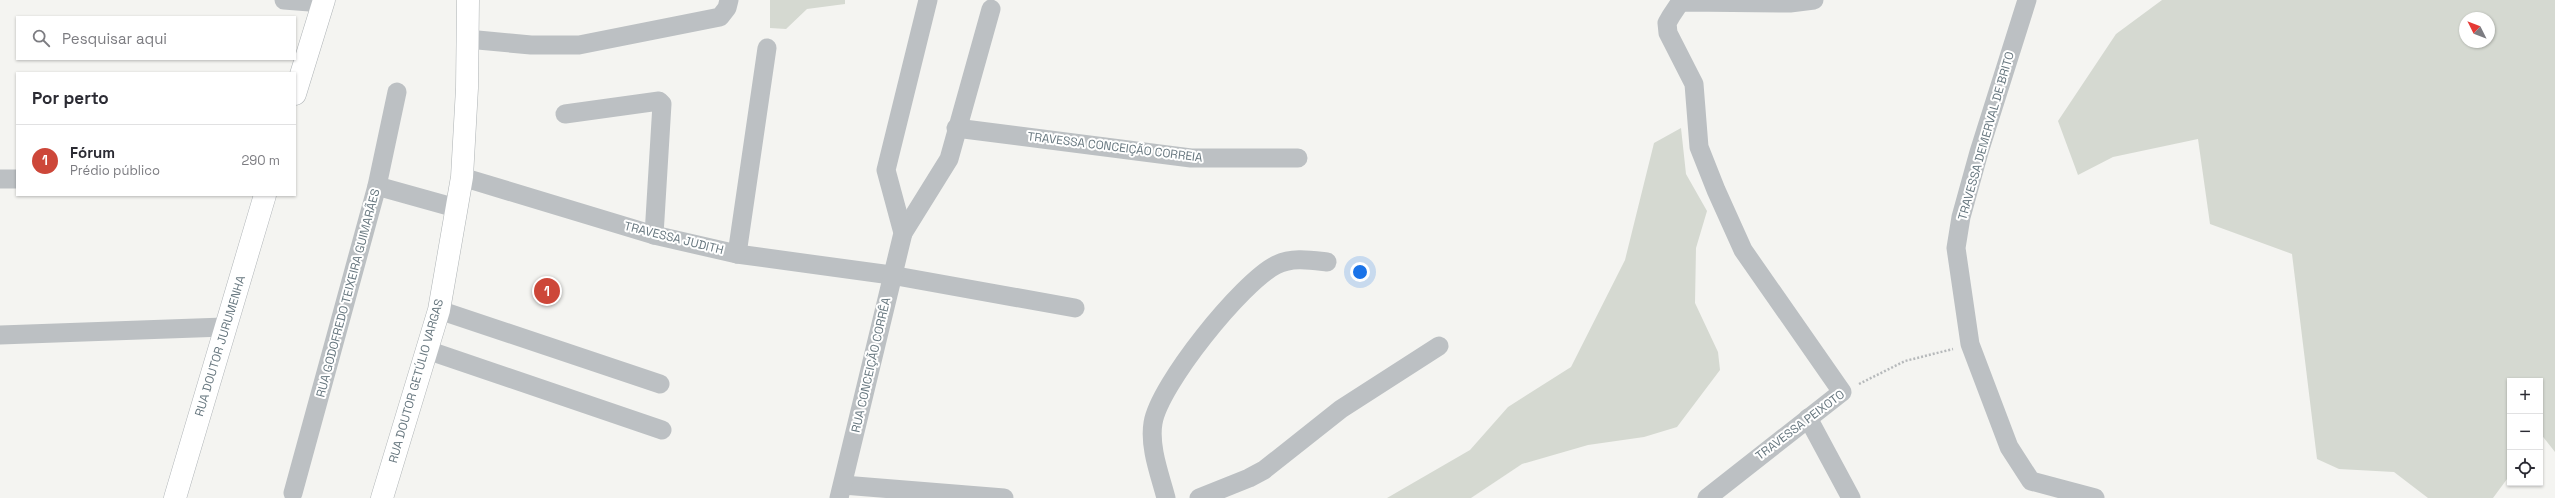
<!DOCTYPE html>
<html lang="pt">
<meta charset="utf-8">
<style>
:root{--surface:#fff;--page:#f7f7f7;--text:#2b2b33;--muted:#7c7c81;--line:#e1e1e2;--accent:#cd4739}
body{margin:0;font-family:"Space Grotesk",sans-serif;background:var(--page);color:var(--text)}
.controls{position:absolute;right:12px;bottom:12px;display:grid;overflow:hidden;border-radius:0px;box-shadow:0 1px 3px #0004}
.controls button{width:36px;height:36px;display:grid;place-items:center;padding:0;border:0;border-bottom:1px solid var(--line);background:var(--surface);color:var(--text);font:20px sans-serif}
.compass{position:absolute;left:2459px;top:12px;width:36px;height:36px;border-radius:50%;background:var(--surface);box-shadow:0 1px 3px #0004;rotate:312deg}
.you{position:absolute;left:1360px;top:272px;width:14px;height:14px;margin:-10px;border:3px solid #fff;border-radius:50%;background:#1a73e8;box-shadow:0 0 0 6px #1a73e833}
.badge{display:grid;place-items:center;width:26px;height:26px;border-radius:50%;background:var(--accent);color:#fff;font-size:13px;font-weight:700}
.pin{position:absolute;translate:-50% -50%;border:2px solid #fff;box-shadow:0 1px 4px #0006}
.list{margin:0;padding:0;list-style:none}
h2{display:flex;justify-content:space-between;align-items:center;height:52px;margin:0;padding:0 16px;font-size:17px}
h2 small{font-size:13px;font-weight:400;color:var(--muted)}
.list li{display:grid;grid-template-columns:26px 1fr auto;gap:12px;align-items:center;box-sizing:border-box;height:72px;padding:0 16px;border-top:1px solid var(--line)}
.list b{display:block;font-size:15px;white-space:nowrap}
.list p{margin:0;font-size:13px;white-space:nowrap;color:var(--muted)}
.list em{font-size:13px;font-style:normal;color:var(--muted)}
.icon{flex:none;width:22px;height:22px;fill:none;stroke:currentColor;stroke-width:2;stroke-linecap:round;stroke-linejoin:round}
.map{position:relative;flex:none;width:2555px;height:498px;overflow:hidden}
.search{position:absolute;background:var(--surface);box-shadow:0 1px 3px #0004;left:16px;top:16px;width:280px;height:44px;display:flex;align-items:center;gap:10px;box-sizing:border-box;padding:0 14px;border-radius:0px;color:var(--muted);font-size:15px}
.panel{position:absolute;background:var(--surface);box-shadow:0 1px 3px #0004;left:16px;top:72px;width:280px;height:124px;border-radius:0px}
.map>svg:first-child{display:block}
.green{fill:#d5d9d1;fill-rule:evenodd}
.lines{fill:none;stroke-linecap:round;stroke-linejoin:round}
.secondary-casing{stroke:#afb4b7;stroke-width:23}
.primary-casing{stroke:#aeb3b5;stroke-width:23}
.path{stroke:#b6b9bb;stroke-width:2.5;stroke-dasharray:2 2;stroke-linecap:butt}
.minor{stroke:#bcc0c3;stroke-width:19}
.secondary{stroke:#fff;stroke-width:22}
.primary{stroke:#fff;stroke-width:22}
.labels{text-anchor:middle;stroke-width:4;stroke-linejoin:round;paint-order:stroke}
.street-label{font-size:12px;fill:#67777f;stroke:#fff}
</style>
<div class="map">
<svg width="2555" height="498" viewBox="0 0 2555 498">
<rect width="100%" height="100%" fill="#f4f4f1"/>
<g class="green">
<polygon points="770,0 845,0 845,4 807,9 786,29 770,28"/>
<path d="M2162,0h393v452l-15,-19v-52h-30v94l-17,23h-65l-34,-26 -55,-3 -22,-10 -25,-205 -82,-30 -12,-85 -85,18 -35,18 -20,-54 58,-87zM2465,18h24v24h-24z"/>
<polygon points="1681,128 1686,174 1707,211 1696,248 1695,303 1718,352 1720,370 1677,427 1644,437 1588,445 1522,464 1471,498 1387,498 1470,450 1508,407 1571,367 1625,260 1654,143"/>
</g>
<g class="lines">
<defs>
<g id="secondary">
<polyline points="295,94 324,0"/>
<polyline points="175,498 265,195"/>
</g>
<polyline id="primary" points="382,498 439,310 462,177 467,88 468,0"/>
</defs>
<use href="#secondary" class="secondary-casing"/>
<use href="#primary" class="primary-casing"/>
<polyline class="path" points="1859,384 1905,361 1953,349"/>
<g class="minor">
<polyline points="284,0 323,3"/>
<polyline points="2027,0 1979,152 1961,217 1956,248 1970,344 2009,447 2031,481 2095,498"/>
<polyline points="467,39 531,45 579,45 720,17 727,8 729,0"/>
<polyline points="565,114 659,101 662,104 654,235"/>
<polyline points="956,128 1191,158 1298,158"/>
<polyline points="462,177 654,235 737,254 891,275 1075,308"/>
<polyline points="0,179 17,179"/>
<polyline points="377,186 456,208"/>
<polyline points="903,233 949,159 991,9"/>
<polyline points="737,254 767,48"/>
<polyline points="439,310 660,384"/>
<polyline points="0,335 224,327"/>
<polyline points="427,350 662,430"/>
<polyline points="1808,418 1851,498"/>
<polyline points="843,485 1004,498"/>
<polyline points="293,493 377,186 397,92"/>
<polyline points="839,498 903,233 886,170 928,0"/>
<path d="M1166,498c-6,-23 -17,-51 -13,-75 6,-38 89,-141 123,-158 16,-8 34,-5 51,-3"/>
<polyline points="1199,498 1249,478 1264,470 1341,409 1439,346"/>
<polyline points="1707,498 1842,392 1743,250 1716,190 1699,147 1694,84 1668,33 1667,23 1671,16 1679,4 1685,2 1790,3 1814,0"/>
</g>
<use href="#secondary" class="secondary"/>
<use href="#primary" class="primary"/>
</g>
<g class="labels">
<g class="street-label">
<text transform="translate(1986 136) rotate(-74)" y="4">TRAVESSA DEMERVAL DE BRITO</text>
<text transform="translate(1115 147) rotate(7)" y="4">TRAVESSA CONCEIÇÃO CORREIA</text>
<text transform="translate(674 238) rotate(14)" y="4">TRAVESSA JUDITH</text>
<text transform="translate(348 293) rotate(-75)" y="4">RUA GODOFREDO TEIXEIRA GUIMARÃES</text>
<text transform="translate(220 346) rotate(-73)" y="4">RUA DOUTOR JURUMENHA</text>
<text transform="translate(871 365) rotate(-77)" y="4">RUA CONCEIÇÃO CORRÊA</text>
<text transform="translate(416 381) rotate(-74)" y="4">RUA DOUTOR GETÚLIO VARGAS</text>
<text transform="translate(1800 425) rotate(-37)" y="4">TRAVESSA PEIXOTO</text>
</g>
</g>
</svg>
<div class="controls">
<button>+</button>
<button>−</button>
<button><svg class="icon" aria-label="locate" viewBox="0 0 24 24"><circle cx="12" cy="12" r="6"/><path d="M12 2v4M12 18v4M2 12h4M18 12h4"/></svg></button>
</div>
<svg class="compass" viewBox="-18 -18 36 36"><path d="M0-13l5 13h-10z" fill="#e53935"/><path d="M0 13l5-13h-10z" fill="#7c7c81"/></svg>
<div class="you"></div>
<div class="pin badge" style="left:547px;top:291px">1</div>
<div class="search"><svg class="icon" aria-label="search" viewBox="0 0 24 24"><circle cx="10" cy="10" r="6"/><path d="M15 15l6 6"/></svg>Pesquisar aqui</div>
<section class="panel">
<h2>Por perto<small></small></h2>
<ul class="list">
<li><span class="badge">1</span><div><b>Fórum</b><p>Prédio público</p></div><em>290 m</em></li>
</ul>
</section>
</div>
